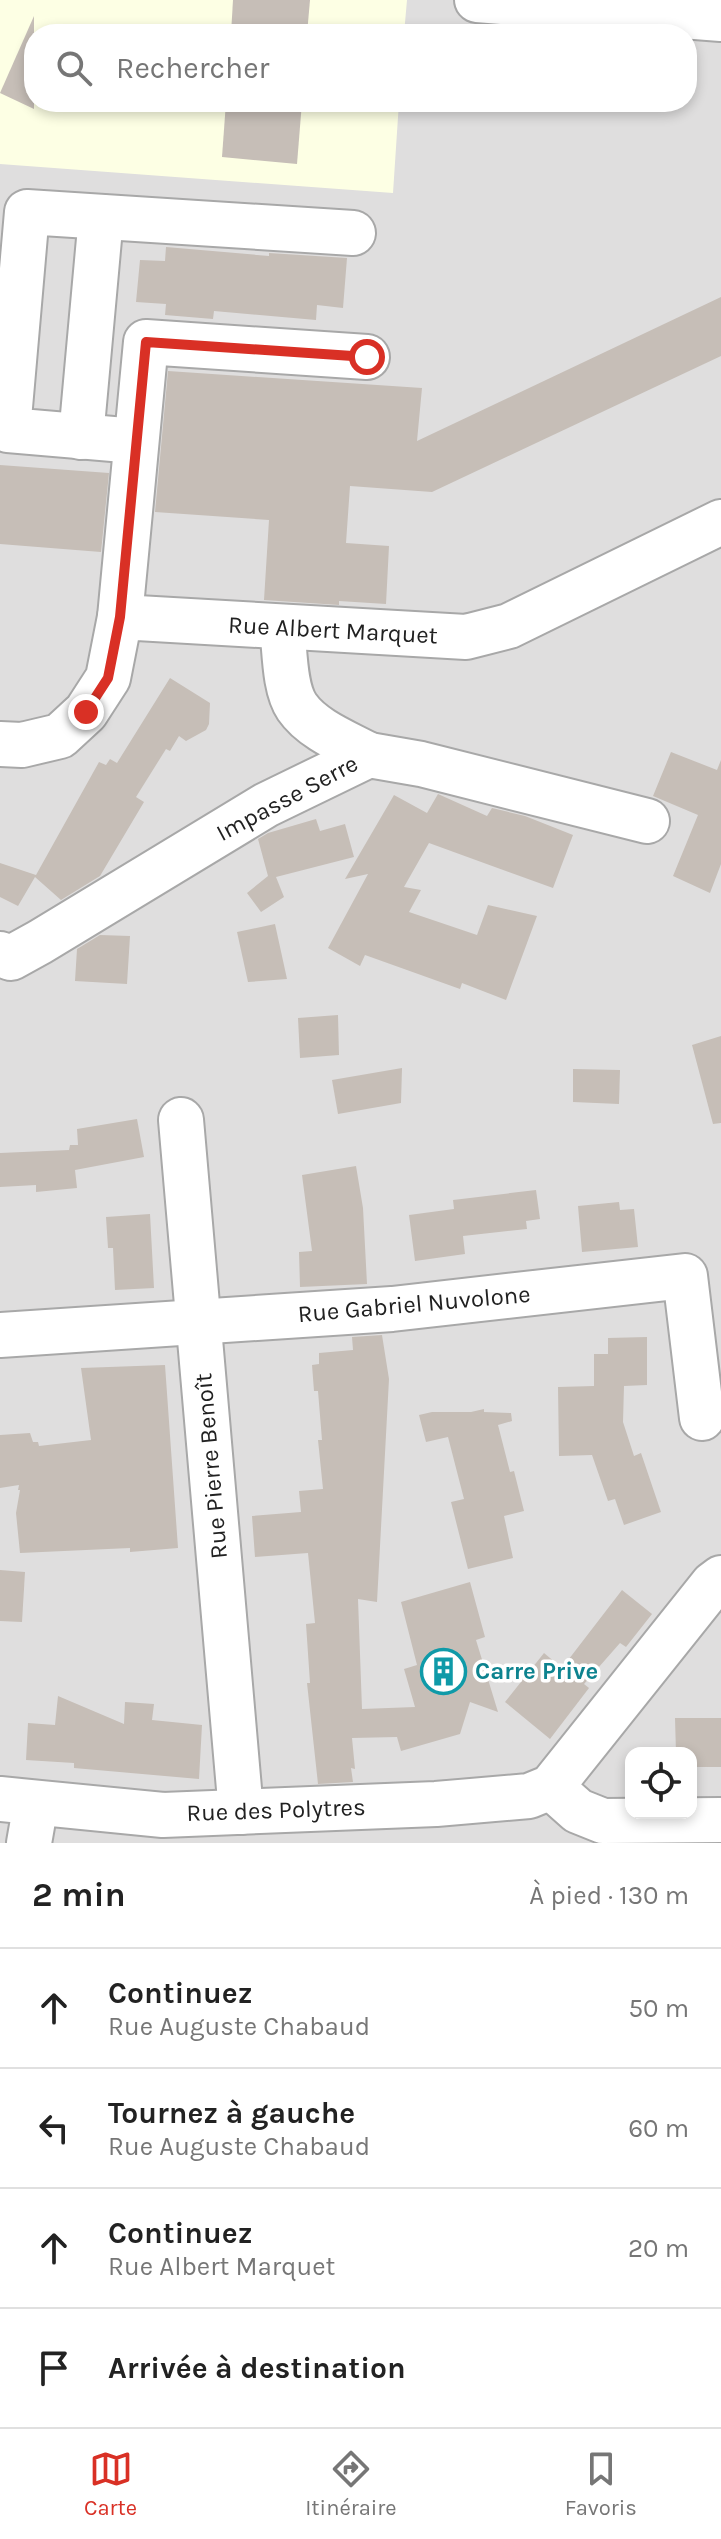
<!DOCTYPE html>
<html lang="fr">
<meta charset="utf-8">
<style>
:root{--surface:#fff;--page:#f6f6f6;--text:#222;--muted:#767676;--line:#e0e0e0;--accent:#d93025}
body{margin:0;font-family:Karla,sans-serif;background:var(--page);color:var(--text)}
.controls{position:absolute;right:24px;bottom:24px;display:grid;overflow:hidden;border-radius:16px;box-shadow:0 4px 12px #0003}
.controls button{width:72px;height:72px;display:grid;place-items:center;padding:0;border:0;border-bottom:2px solid var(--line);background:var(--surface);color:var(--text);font:40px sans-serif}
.stop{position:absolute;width:24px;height:24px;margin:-18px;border:6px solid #d93025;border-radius:50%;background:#fff}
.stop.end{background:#d93025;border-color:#fff;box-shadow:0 2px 8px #0008}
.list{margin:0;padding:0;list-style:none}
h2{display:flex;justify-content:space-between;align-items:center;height:104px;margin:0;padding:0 32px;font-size:34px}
h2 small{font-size:26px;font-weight:400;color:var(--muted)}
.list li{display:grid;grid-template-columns:52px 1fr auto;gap:24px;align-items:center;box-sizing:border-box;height:120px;padding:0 32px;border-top:2px solid var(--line)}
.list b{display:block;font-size:30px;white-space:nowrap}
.list p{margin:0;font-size:26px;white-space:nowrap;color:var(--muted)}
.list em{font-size:26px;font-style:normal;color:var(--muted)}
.icon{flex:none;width:44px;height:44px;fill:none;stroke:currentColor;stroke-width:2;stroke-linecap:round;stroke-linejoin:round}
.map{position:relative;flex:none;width:721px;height:1843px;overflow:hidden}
.search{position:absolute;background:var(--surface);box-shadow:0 4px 12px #0003;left:24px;right:24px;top:24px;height:88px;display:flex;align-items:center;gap:20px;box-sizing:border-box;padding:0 28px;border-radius:32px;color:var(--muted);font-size:30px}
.sheet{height:584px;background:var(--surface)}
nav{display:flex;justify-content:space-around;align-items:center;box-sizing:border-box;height:112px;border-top:2px solid var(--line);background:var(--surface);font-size:22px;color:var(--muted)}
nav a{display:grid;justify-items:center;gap:4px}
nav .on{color:var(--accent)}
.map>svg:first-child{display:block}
.residential{fill:#dfdede;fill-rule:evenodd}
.education{fill:#fdffe4}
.building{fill:#c6beb7}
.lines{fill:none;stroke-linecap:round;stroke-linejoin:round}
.minor-casing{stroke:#a8a8a8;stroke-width:48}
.minor{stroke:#fff;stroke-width:44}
.route{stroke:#d93025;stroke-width:10}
.labels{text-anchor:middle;stroke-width:7;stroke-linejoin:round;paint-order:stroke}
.street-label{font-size:24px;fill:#212121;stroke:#fff}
.culture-label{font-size:24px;font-weight:bold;fill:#0d838f;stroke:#fff;text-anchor:start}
</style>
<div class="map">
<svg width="721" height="1843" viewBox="0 0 721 1843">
<rect width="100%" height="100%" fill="#f1efe8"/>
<path class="residential" d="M0,0h721v1843h-721zM34,34h653v68h-653zM631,1753h60v60h-60z"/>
<polygon class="education" points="0,0 407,0 404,34 34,34 34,102 399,102 393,193 0,164"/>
<g class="building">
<polygon points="233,0 310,0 307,34 231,34"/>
<polygon points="34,16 34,109 0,93"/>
<polygon points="226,102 302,102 297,164 222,157"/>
<polygon points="166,247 269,256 269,253 347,258 343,308 317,305 316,320 214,311 213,319 165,315 166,304 136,302 140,260 165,261"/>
<polygon points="721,297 721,356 432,492 350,486 346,543 389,546 386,604 339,601 339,605 264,600 269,520 155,512 168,371 422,388 417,441"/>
<polygon points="0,465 109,473 101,552 0,544"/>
<polygon points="170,678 210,703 209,724 206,730 186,741 179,736 170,751 166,749 136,797 144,802 100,876 61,900 35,877 18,906 0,897 0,863 36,875 99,762 106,765 110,759 117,763"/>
<polygon points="671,752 717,770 721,760 721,864 710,893 673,876 698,815 653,796"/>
<polygon points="438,794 487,816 492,808 525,816 573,835 553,888 429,843 404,887 421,890 409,912 477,935 488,905 537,916 506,1000 462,983 460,989 365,955 360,966 328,948 368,874 345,879 394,795 427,813"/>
<polygon points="316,819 320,831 345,824 354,857 276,877 284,897 261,912 247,893 268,876 258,839 268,833"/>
<polygon points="275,924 287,979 248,982 237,932"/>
<polygon points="100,935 130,936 127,984 75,981 77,949"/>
<polygon points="338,1015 339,1055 300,1058 298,1018"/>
<polygon points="721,1036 721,1123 713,1124 692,1045"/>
<polygon points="402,1068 401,1103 338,1114 332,1080"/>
<polygon points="573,1069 620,1070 619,1104 573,1102"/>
<polygon points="137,1119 144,1157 75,1170 77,1188 36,1192 36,1185 0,1187 0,1153 69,1150 70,1145 78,1145 77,1129"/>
<polygon points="356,1166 363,1208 367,1284 300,1287 299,1252 312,1251 302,1175"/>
<polygon points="536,1190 540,1219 526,1221 527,1229 463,1236 465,1254 415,1261 409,1215 454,1209 453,1200"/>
<polygon points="619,1202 620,1210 634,1209 638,1247 582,1252 578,1206"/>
<polygon points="150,1214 154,1288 115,1290 113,1248 108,1248 106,1217"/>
<polygon points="382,1335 389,1379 377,1602 358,1599 362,1709 415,1707 404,1669 417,1665 401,1602 470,1582 485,1637 476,1640 498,1712 470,1702 460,1734 401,1751 397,1737 352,1738 355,1769 351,1768 353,1782 318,1784 307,1683 310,1683 306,1624 315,1623 308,1553 255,1557 252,1516 301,1512 299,1491 323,1489 318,1440 322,1440 318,1391 314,1391 312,1365 319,1364 319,1353 353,1350 352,1337"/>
<polygon points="647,1337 647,1385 624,1386 623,1422 634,1456 641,1453 661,1512 624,1525 615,1499 608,1501 592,1455 559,1456 558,1387 594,1386 594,1354 608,1354 608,1338"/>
<polygon points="165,1365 178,1548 130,1552 130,1548 20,1553 16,1513 20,1490 18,1490 19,1485 0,1488 0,1435 30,1433 33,1442 38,1442 39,1446 91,1440 81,1368"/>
<polygon points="484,1409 484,1412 511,1413 512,1421 498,1425 510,1472 514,1471 524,1511 504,1516 513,1558 468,1569 451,1502 464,1499 448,1437 426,1442 419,1415 432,1412 471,1412"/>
<polygon points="0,1570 25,1572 22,1622 0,1621"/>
<polygon points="622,1590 652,1614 626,1647 620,1643 584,1684 589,1688 550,1739 505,1702 544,1653 562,1668"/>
<polygon points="58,1696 124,1724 125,1702 154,1704 152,1720 202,1725 199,1779 74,1768 74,1763 26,1760 28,1723 55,1725"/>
<polygon points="675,1718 721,1718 721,1767 691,1767 691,1753 676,1753"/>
</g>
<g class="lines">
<defs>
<g id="minor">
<polyline points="477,0 721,19"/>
<polyline points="81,437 101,217"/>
<polyline points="136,441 8,430 27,212 353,233"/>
<polyline points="120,617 146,342 367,357"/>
<path d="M282,627c3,23 2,61 15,80 16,23 48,35 72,48"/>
<polyline points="0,744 22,745 60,736 86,712 108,678 120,617 466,637 509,626 721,522"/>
<polyline points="0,954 11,958 40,942 266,805 369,755 421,764 647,821"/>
<polyline points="181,1120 241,1812"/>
<polyline points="0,1335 392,1309 685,1276 702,1418"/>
<polyline points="551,1787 578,1811 603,1821 721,1820"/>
<polyline points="0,1799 163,1815 436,1804 529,1796 551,1787 713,1584 721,1578"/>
<polyline points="29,1843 36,1803"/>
</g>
</defs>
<use href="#minor" class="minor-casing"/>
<use href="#minor" class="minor"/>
</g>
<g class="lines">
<polyline class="route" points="86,712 108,678 120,617 146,342 367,357"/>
</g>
<defs>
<symbol id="building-ring" viewBox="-11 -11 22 22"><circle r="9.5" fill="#fff" stroke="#0f9aa8" stroke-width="1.5"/><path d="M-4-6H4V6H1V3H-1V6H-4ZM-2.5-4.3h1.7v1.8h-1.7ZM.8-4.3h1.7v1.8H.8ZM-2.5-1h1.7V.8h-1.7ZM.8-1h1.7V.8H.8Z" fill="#0f9aa8"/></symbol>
</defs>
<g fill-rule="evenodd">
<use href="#building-ring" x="418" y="1646" width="51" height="51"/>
</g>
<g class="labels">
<g class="street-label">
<text transform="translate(333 630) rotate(3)" y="8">Rue Albert Marquet</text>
<text transform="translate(287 798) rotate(-28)" y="8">Impasse Serre</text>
<text transform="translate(414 1304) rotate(-5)" y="8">Rue Gabriel Nuvolone</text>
<text transform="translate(211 1466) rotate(-95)" y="8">Rue Pierre Benoît</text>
<text transform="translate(276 1810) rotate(-2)" y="8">Rue des Polytres</text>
</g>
<g class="culture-label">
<text x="475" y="1679">Carre Prive</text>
</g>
</g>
</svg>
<div class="controls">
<button><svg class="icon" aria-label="locate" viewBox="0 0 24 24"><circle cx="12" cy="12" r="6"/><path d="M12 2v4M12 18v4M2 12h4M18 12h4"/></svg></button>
</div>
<div class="stop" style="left:367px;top:357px"></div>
<div class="stop end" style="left:86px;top:712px"></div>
<div class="search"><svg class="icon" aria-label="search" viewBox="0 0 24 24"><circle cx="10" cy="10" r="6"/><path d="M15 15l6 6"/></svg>Rechercher</div>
</div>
<section class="sheet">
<h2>2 min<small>À pied · 130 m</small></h2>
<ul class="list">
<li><svg class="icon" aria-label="ahead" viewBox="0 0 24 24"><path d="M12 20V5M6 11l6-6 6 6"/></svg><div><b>Continuez</b><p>Rue Auguste Chabaud</p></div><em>50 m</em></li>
<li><svg class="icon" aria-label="left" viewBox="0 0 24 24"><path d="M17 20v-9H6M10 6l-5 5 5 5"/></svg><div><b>Tournez à gauche</b><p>Rue Auguste Chabaud</p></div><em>60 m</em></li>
<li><svg class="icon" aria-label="ahead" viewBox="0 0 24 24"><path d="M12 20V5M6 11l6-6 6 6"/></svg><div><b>Continuez</b><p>Rue Albert Marquet</p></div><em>20 m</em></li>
<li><svg class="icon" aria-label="arrive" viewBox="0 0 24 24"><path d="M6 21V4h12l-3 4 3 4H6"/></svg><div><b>Arrivée à destination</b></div></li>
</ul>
</section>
<nav>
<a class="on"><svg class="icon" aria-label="map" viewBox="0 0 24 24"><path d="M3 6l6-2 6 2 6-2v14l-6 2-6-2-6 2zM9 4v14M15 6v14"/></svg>Carte</a>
<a><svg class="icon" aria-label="directions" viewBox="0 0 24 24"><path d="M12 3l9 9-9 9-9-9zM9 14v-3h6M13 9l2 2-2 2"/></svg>Itinéraire</a>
<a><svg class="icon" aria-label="saved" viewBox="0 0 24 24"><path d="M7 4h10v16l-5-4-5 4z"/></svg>Favoris</a>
</nav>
